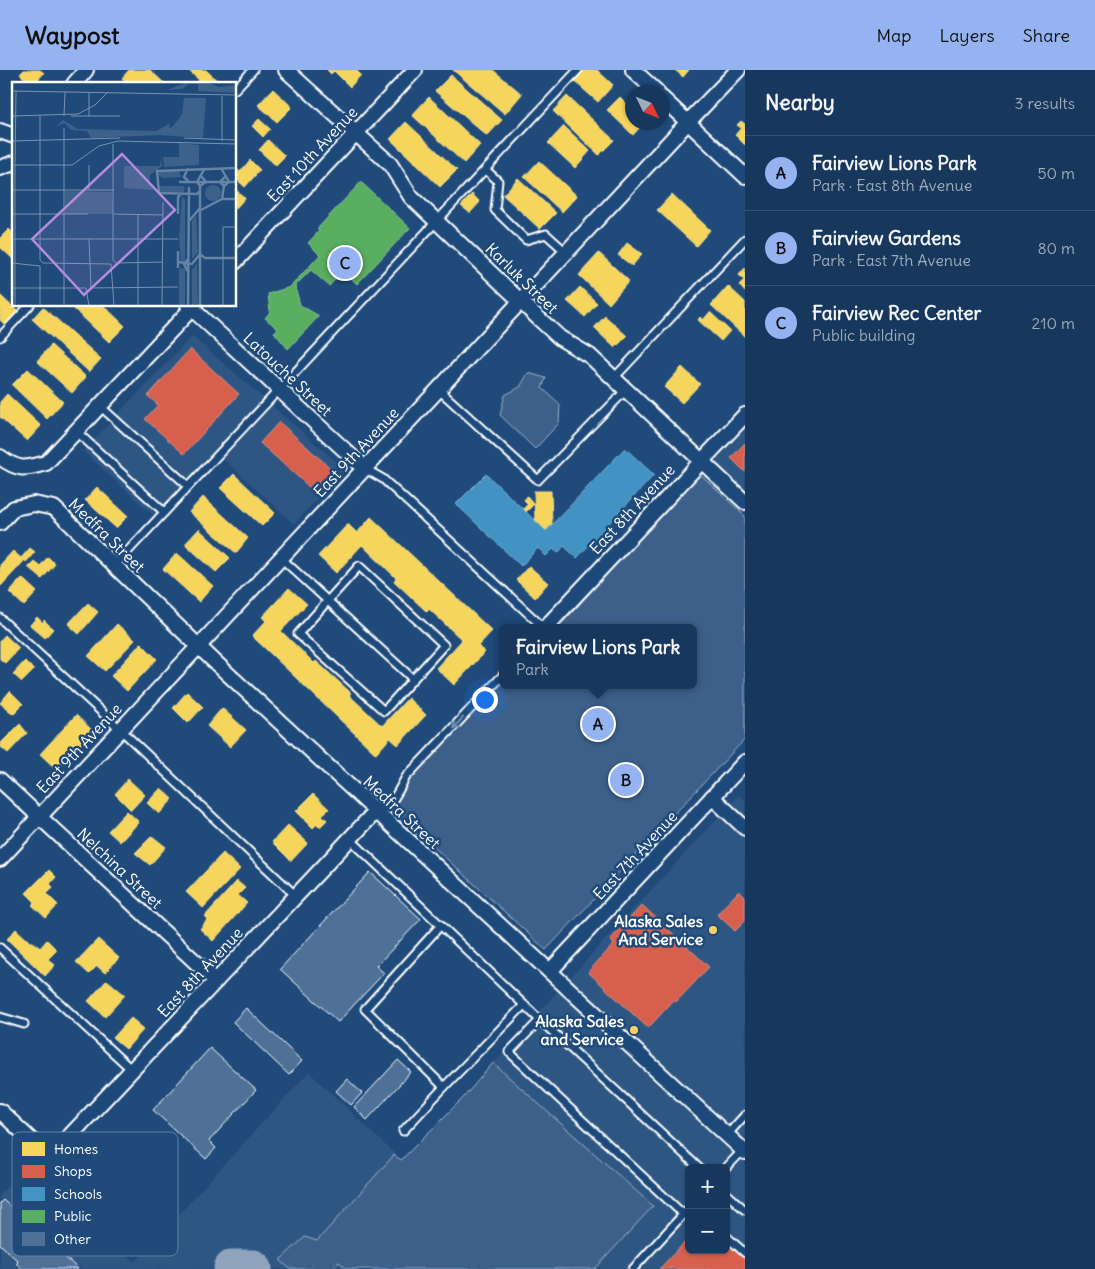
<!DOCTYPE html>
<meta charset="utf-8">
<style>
:root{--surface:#17385c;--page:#203f62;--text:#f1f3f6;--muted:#9eacbb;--line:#365272;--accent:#95b2f1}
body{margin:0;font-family:Delius,sans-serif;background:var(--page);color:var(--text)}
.controls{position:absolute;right:15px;bottom:15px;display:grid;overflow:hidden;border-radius:8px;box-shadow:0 1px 4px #0004}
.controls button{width:45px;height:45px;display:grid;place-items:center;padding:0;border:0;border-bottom:1px solid var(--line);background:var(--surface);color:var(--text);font:25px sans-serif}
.compass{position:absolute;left:625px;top:15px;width:45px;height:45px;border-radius:50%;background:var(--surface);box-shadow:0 1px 4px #0004;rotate:133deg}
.you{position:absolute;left:484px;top:629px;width:18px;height:18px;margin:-12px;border:4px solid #fff;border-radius:50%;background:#1a73e8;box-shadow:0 0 0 8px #1a73e833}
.badge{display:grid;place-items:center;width:32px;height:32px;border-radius:50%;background:var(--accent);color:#111;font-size:16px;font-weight:700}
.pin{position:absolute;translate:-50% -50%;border:2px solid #fff;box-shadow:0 1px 5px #0006}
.popup{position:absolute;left:499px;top:554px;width:198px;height:65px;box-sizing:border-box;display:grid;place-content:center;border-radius:8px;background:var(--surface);filter:drop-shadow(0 1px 4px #0005);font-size:16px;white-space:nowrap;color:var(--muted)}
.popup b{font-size:19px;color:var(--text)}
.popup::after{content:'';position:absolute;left:50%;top:100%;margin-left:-10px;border:10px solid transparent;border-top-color:var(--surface)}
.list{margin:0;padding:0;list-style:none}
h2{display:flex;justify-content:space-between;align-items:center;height:65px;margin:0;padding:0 20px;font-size:21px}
h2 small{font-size:16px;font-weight:400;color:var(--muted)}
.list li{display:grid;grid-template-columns:32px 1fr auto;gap:15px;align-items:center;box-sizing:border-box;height:75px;padding:0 20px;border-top:1px solid var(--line)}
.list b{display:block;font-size:19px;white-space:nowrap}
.list p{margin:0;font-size:16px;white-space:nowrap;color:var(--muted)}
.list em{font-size:16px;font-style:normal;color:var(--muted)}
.map{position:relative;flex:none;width:745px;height:1199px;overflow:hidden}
header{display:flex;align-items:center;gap:30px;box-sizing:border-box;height:70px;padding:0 25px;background:var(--accent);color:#111}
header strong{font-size:24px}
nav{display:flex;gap:28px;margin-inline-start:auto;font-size:18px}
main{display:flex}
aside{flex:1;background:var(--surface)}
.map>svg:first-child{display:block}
.built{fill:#2e5683;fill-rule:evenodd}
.green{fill:#3c618b;stroke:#9eb0c5}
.homes{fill:#f6d55c;stroke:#f9e28d}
.shops{fill:#d6604d;stroke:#e29082}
.schools{fill:#4393c3;stroke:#7bb3d5}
.public{fill:#5aae61;stroke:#8cc690}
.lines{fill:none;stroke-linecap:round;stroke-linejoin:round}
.taxiway{stroke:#8fa4bc;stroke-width:39}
.building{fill:#507197;stroke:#fff}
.service-casing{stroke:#fff;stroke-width:11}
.minor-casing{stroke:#fff;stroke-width:18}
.service{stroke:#1f4a7a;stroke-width:7}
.minor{stroke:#1f4a7a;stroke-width:14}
.oneway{stroke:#7992af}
.poi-dot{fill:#ffd166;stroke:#1f4a7a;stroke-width:2}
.labels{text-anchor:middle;stroke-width:5;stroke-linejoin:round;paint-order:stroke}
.street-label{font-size:16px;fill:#fff;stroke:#1f4a7a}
.poi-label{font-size:16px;font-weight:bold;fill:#fff;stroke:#1f4a7a;text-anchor:end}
.inset-river{fill:none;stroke:#6583a4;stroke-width:2.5}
.inset-road{fill:none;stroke:#7992af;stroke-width:1}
.view{fill:#b68bdc;fill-opacity:0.15;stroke:#b68bdc;stroke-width:2.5}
.inset-edge{fill:none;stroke:#fff;stroke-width:2.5}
.key{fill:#1f4a7a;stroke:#6280a2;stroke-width:1}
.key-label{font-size:14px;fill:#fff}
</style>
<header>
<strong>Waypost</strong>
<nav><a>Map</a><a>Layers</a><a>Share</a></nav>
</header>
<main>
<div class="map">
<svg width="745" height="1199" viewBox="0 0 745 1199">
<rect width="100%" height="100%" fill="#1f4a7a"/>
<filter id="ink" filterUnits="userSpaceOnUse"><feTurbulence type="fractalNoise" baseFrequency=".02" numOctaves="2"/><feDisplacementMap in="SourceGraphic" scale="10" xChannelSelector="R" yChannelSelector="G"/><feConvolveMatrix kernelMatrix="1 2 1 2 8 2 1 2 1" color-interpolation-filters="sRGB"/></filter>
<g filter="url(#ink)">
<g class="built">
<polygon points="192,266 345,399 294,454 215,381 154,446 83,381"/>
<polygon points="745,357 745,420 713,390"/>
<path d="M739,725l6,5v469h-745v-75l27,-29 108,97 174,-190 92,88 62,-62 114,-128zM689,1098h37v82h-37z"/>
</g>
<g class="green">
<polygon points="528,303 546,308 542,318 560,334 559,353 535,379 500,345 505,325 520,317"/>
<polygon points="698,402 745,446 745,669 546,880 424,768 414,763 386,736 406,702 464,640 503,601 503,615 693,615 693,558 558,558"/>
<polygon points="493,993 653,1136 595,1199 347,1199 339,1192 331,1199 290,1199 280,1190 305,1167 317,1171 394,1085 401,1090 463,1028"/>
</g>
<g class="homes">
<polygon points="24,0 40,0 44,3 34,14 30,14 20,4"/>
<polygon points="129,0 150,0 165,14 129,14 122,8"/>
<polygon points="188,0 206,0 221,14 198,14 197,13 199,10"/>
<polygon points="327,0 356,0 361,5 350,17 334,1 331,4"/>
<polygon points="453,0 493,0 522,24 505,44"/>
<polygon points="585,0 597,0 613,15 598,32 574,11"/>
<polygon points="675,0 689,0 683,7"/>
<polygon points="451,5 502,50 487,66 435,21"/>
<polygon points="273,19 292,37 277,52 258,35"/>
<polygon points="567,26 614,70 599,85 553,41"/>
<polygon points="429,27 480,75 464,93 412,45"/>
<polygon points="620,27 632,39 632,52 637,52 641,56 633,65 607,40"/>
<polygon points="259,49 270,59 263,67 252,56"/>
<polygon points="741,51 745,54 745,75 735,65 741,58 737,55"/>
<polygon points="406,52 457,100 440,117 390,69"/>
<polygon points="564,56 590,81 575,98 548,73"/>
<polygon points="268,70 285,86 276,96 259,80"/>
<polygon points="250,90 260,100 245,117 235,108 235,98 240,102"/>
<polygon points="539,91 577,126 562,142 524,107"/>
<polygon points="518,108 556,143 540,159 503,125"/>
<polygon points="235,119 245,128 235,139"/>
<polygon points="472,124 480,132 470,143 461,136"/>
<polygon points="672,124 710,160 696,176 657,140"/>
<polygon points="9,159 14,164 14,190 0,177 0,168"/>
<polygon points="627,173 642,184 632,196 618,185"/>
<polygon points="599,183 629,211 609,234 579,205"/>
<polygon points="745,198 745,222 739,215 744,210 739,205"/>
<polygon points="728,216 745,232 745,267 711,235"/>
<polygon points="580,217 597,233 585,247 567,231"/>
<polygon points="0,225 19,243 6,256 0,250"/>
<polygon points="76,235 103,235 125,256 109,272 73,238"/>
<polygon points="43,237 101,289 89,302 32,249"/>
<polygon points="710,242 730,261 721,271 698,250 700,247 703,250"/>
<polygon points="605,246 627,266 615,278 594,258"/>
<polygon points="51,275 86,307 72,323 37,291"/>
<polygon points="682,297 700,314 682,333 664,317"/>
<polygon points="28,299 63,332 47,349 12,315"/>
<polygon points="7,324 41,356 27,371 0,347 0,332"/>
<polygon points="234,404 275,443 262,456 220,418"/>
<polygon points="97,417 128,446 116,458 85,430"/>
<polygon points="534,421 551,421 552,456 546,461 535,450"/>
<polygon points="527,426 534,434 526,442 523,439 528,434 524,430"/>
<polygon points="203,427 248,468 236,483 189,442"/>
<polygon points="371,447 492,561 478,576 485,582 454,615 436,598 462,570 429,539 427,542 394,511 396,508 362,475 336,503 318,486 348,454 357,463"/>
<polygon points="199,459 230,488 216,502 185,474"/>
<polygon points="30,478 35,482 26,492 25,490 1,516 0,515 0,495 13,481 21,488"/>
<polygon points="177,483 213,516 199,532 163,499"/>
<polygon points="48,487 55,494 42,509 28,497 34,491 40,496"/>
<polygon points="529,496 548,513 535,528 516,510"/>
<polygon points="22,508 37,522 24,536 9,522"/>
<polygon points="289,518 307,534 281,561 314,593 316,591 351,623 349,625 382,656 408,628 426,645 398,675 390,668 376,684 252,566 266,551 262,547"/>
<polygon points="88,533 98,542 79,564 68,554"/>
<polygon points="37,547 43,553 44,550 53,559 45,568 30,555"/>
<polygon points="117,554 135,570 105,601 88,586"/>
<polygon points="5,565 19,578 5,593 0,589 0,571"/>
<polygon points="141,573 157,589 127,621 111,606"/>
<polygon points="25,591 34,600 22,612 13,604"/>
<polygon points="10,621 23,634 13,644 0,633"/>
<polygon points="187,622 203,637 188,653 173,638"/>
<polygon points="222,638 246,660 230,677 207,656"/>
<polygon points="76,645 93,661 57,700 40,684"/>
<polygon points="20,654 27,663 8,683 0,676 0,674"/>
<polygon points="128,709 145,725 131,740 115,724"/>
<polygon points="161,718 173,729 159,744 147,733"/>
<polygon points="313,724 329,739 322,745 327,750 320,757 317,754 313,758 296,741"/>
<polygon points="127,741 139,752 120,772 108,761"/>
<polygon points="288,755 308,773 291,791 272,772"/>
<polygon points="152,766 166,777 150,795 135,783"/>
<polygon points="223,783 240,799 203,838 186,822"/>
<polygon points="49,800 56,807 50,814 53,817 47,824 58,835 46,848 32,835 35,832 26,823"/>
<polygon points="237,811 245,818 238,825 247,833 213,871 200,859 208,849 205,846"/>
<polygon points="16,859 31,873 32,871 40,878 47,870 57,880 48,889 55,895 45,906 7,869"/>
<polygon points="98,869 119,888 105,903 97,896 89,904 76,892"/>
<polygon points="107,910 125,925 105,947 88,931"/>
<polygon points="131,948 144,959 126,979 113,968"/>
</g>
<g class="shops">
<polygon points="190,279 239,324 184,384 145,349 158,335 148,326"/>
<polygon points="279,352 336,403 317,424 260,373"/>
<polygon points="745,373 745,402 731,388"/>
<polygon points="739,821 745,827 745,851 735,861 717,844"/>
<polygon points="642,835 709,897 676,932 674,930 648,958 588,902 614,874 610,870"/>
<polygon points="689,1168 689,1180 726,1180 726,1169 745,1186 745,1199 659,1199"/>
</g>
<polygon class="schools" points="625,378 654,405 577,488 564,476 558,483 553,479 546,486 538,478 521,496 456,434 486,404 546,461"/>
<polygon class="public" points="361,112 410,158 357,214 343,201 329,216 311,200 295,216 300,235 319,246 288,279 274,262 278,259 265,248 270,242 268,224 290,217 320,185 308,173 319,161 317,159"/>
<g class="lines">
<polyline class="taxiway" points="233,1199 253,1199"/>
</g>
<g class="building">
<polygon points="370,802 421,849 376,896 384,903 338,952 280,899"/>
<polygon points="246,938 302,991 289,1005 233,952"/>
<polygon points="210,978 256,1020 209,1071 216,1078 206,1089 153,1040"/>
<polygon points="398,990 411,1002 367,1050 354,1037"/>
<polygon points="347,1009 362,1023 351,1035 336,1021"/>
<polygon points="129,1063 175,1106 142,1142 96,1099"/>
<polygon points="3,1130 78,1199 22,1199 16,1193 18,1191 0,1174 0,1133"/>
</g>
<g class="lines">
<defs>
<g id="service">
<polyline points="235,19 253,0"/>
<polyline points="486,100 498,111 495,140 526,170 546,164 566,182"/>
<polyline points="0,267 30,235"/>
<polyline points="614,308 745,169"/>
<polyline points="438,319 538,410 626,320"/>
<polyline points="100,336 188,416"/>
<polyline points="77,362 164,442"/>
<polyline points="364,398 383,409 544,558"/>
<polyline points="281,488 413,609"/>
<polyline points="114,496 578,0"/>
<polygon points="359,496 444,575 384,641 298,564"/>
<polyline points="0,548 121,660 296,826"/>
<path d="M376,741c17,-4 21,-19 30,-34l97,-102"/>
<polyline points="350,769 540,950"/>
<polyline points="441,855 365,939 444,1017 524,935"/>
<polyline points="0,878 132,1000"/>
<polyline points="0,947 24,954"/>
<polyline points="403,1061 444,1017"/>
<polyline points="727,1065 745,1045"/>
<polyline points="726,1098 743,1080"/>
<polyline points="726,1123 745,1140"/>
<polyline points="683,1144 509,982 540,950 699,1098"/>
<polyline points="726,1166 745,1183"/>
<polyline points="633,1199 689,1138"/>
</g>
<g id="minor">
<polyline points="286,0 390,94 411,127 535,245 560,268 590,286 745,432"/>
<polyline points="633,0 657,22"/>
<polyline points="74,14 86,0"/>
<polyline points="662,28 745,106"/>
<polyline points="0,61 14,66"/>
<polyline points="0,98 14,93"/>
<polyline points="235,192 415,0"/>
<polyline points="188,235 364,398"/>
<path d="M0,387c19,14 25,12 46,6l149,-158"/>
<polyline points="0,453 14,438 34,434 54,438 216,593 745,1082"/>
<polyline points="545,558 745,345"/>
<polyline points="0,710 216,911"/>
<polyline points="712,727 745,758"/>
<polyline points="0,789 688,52 738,0"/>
<polyline points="550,901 745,692"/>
<polyline points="0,1041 140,1172"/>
<polyline points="50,1087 376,741"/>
</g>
</defs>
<use href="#service" class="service-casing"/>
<use href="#minor" class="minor-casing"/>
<use href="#service" class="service"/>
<use href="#minor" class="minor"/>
</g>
<defs><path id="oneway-shaft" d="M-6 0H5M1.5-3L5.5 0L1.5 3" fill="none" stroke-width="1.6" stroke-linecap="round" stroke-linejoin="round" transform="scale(1.25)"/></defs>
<use class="oneway" href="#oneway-shaft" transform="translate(458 653) rotate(133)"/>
</g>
<g class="poi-dot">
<circle cx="713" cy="860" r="5"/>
<circle cx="634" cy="960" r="5"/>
</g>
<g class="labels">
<g class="street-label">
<text transform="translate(312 84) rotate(-47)" y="6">East 10th Avenue</text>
<text transform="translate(522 208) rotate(44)" y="6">Karluk Street</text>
<text transform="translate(288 304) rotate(43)" y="6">Latouche Street</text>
<text transform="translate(356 382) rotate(-47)" y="6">East 9th Avenue</text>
<text transform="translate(632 439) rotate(-47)" y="6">East 8th Avenue</text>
<text transform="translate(107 465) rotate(44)" y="6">Medfra Street</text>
<text transform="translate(79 678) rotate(-47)" y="6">East 9th Avenue</text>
<text transform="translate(402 742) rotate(43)" y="6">Medfra Street</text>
<text transform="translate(635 785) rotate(-47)" y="6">East 7th Avenue</text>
<text transform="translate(120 798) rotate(43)" y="6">Nelchina Street</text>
<text transform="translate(200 902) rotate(-47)" y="6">East 8th Avenue</text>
</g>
<g class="poi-label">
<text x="703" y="857">Alaska Sales<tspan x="703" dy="18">And Service</tspan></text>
<text x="624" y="957">Alaska Sales<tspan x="624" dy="18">and Service</tspan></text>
</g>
</g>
<g transform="translate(12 12)">
<rect width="224" height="224" fill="#1f4a7a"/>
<path d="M175,0h19l13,5 17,-2v8l-38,-2v-7h-9l-7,5 -15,1zM172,16h22l-3,40 -43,-3 -69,3 -4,-7 -16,-1 -6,-7 -8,3 6,-6 15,9 79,2 13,-8 -1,5 3,-1 6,-7 4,-6zM167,61l20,2v20l-35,2 -1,-10h16zM149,75l1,9 -12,9v10l4,5 -30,-2v-22h36zM148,89h19l2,6 -19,1 -4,-4zM193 111a8 8 0 1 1 16 0a8 8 0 1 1-16 0ZM146,104h26l1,3 -2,3h-22zM53,109l47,1 1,22h-48zM170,114l3,4v60l-4,2 -2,-25zM184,133l2,37 -6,7v-38zM185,181l1,43h-6v-36zM173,186v38h-6v-37z" fill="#3c618b"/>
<path class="inset-river" d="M176,86l-4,9 5,5M209,86l8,14 -5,4M167,100h57M188,104l6,-4 -5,-6M188,109l-3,3 -38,-1 -2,-22 79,-3M210,117l2,-13 -4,-4 5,-5M189,128l21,-11h14M166,132v-17l3,-3M177,139l11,-13M188,172l5,4h31M166,180l14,2 8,-10M166,186v-17M176,190l-4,-8 5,-6M176,224l1,-119M188,224v-120l-3,-4 8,-14"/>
<path class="inset-road" d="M0,9l224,4M77,10v24M210,14v45M0,34l66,-2 17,-9 13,-13M28,34v144l3,3 68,1 3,42M52,34l1,-24M59,34h49M52,46v178M172,56l52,2M0,59l108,-3M101,62v116l3,3 47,-1M0,83h3l1,-74M0,108h102M77,108v-25M0,132h76M102,132l49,1M126,132v92M0,157h166M77,157l2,49 87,-1M0,181l28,3v40M0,206h74l3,18M3,224v-141h57l27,-19 19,-5 118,3M150,224l1,-104M211,224v-79h13"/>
<path class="view" d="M110,72l53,56 -91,85 -52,-56z"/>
<rect width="224" height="224" class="inset-edge"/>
</g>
<rect x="12" y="1062" width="166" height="124" rx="8" class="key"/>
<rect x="22" y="1072" width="23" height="14" fill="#f6d55c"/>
<rect x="22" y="1095" width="23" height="13" fill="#d6604d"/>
<rect x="22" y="1117" width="23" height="14" fill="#4393c3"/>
<rect x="22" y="1140" width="23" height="13" fill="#5aae61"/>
<rect x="22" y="1162" width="23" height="14" fill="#507197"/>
<g class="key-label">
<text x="54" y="1084">Homes</text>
<text x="54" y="1106">Shops</text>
<text x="54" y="1129">Schools</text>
<text x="54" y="1151">Public</text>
<text x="54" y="1174">Other</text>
</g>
</svg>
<div class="controls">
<button>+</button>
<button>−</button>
</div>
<svg class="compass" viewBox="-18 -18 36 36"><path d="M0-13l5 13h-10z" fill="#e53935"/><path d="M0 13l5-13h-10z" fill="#9eacbb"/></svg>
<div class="you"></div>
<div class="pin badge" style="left:598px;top:654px">A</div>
<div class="popup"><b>Fairview Lions Park</b>Park</div>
<div class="pin badge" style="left:626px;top:710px">B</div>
<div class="pin badge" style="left:345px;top:193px">C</div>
</div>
<aside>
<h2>Nearby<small>3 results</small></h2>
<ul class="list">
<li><span class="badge">A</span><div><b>Fairview Lions Park</b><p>Park · East 8th Avenue</p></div><em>50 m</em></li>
<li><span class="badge">B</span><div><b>Fairview Gardens</b><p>Park · East 7th Avenue</p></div><em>80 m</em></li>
<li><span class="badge">C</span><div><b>Fairview Rec Center</b><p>Public building</p></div><em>210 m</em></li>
</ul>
</aside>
</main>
